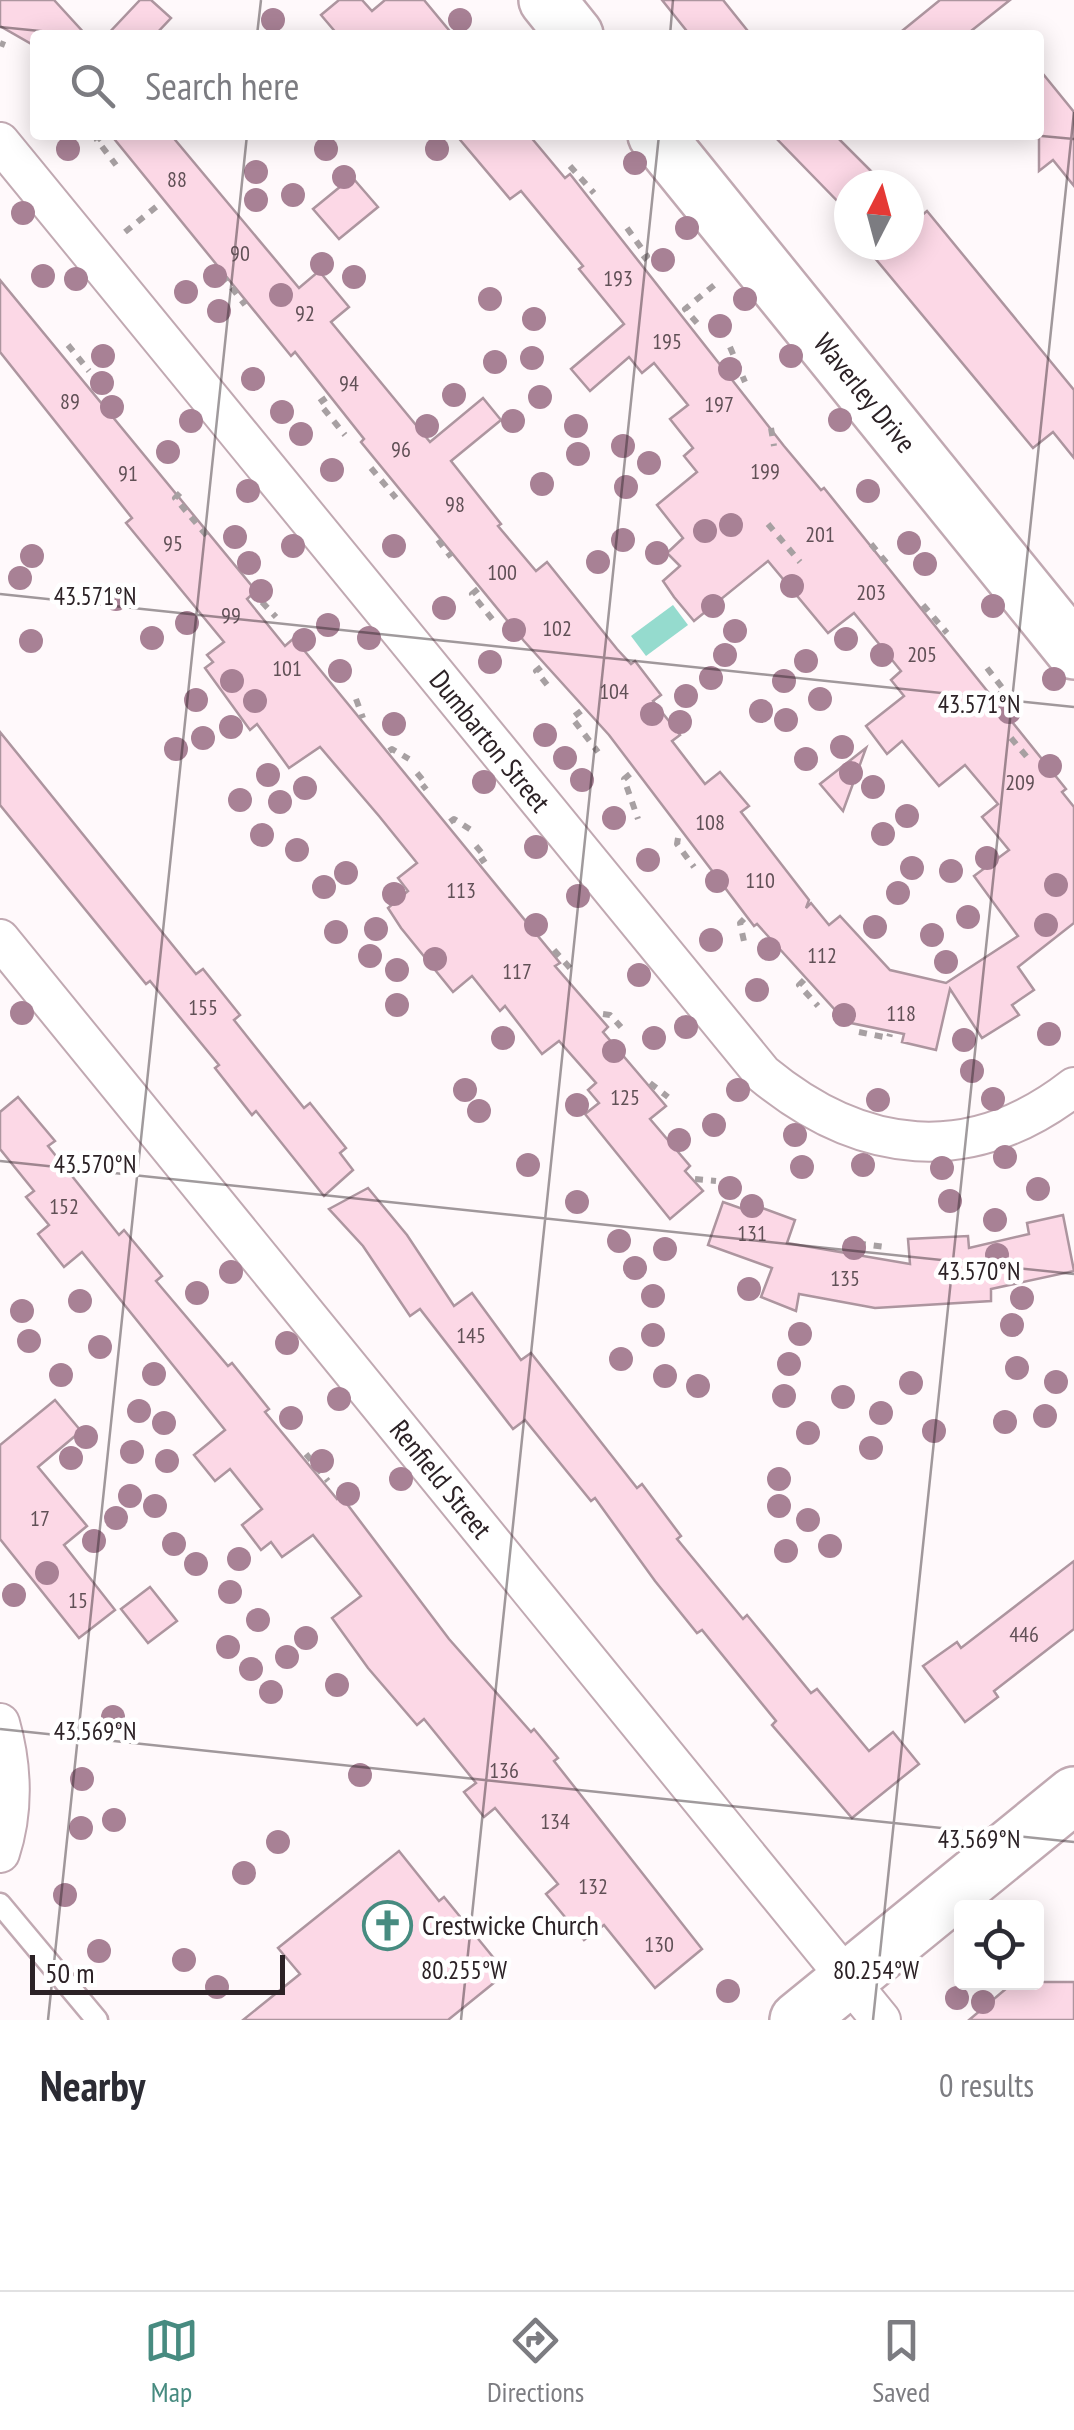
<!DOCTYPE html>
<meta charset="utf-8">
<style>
:root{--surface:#fff;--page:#f7f7f7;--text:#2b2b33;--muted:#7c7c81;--line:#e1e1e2;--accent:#478b80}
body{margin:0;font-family:"PT Sans Narrow",sans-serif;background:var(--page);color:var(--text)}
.controls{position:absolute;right:30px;bottom:30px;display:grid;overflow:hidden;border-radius:10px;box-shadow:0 5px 25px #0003}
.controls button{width:90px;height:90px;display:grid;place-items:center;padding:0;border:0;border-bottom:2px solid var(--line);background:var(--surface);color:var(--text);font:50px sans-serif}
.compass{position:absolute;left:834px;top:170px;width:90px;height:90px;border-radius:50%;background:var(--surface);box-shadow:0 5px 25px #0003;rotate:6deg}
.scale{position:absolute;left:30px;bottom:25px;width:255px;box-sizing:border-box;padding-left:10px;border:5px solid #2c2226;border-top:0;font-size:28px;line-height:35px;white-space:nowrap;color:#2c2226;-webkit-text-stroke:8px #fff;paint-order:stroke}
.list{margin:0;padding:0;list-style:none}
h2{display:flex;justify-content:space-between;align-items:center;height:130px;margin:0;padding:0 40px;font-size:42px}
h2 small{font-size:32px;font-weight:400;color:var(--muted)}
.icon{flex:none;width:55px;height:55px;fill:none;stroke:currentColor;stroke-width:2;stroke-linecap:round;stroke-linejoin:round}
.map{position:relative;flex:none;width:1074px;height:2020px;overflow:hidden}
.search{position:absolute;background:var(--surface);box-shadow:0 5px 25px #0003;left:30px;right:30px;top:30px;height:110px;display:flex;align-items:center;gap:25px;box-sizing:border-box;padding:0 35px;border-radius:10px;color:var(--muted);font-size:38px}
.sheet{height:270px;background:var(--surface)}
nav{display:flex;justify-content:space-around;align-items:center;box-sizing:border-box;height:140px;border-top:2px solid var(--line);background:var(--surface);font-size:28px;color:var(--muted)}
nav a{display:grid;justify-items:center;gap:5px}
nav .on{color:var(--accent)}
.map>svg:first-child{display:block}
.water{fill:#95dbce}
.building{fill:#fcd8e6;stroke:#ad959f;stroke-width:2.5}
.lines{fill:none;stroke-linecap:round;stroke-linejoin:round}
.lane-casing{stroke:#c1a9b2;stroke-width:25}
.street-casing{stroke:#c1a9b2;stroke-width:42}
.secondary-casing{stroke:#c1a9b2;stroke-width:60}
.path{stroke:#a7a0a2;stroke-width:6;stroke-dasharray:8 8;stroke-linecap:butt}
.lane{stroke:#fff;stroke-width:20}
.street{stroke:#fff;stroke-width:38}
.secondary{stroke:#fff;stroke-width:55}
.tree{fill:#a88195}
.ticks{fill:none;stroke:#2c2226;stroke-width:2.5;stroke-opacity:0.45}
.labels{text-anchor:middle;stroke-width:9;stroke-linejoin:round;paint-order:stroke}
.number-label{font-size:22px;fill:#605056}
.street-label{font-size:28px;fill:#2c2226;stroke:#fff}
.poi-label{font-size:28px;fill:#2c2226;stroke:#fff;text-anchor:start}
.ticks-label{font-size:25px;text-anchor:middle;fill:#2c2226;stroke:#fff;stroke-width:9;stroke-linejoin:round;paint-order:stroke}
</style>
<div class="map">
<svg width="1074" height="2020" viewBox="0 0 1074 2020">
<rect width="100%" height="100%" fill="#fff9fb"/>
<polygon class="water" points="673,605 688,625 646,656 631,636"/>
<g class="building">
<polygon points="0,0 54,0 86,35 35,35 35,46 0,26"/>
<polygon points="140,0 151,0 171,18 155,35 107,35"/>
<polygon points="339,0 362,0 372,11 385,0 424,0 453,35 338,35 321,15"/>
<polygon points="662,0 723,0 751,35 690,35"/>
<polygon points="940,0 1010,0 966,35 897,35"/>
<polygon points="1039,69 1074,112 1074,186 1053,160 1039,171"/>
<polygon points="111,135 171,135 299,288 319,271 349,307 331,322 430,442 483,398 501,420 451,461 501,524 498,526 536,571 547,562 617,649 631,664 635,661 661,695 653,701 680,735 672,741 705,784 720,772 749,806 741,812 809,900 806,908 811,903 829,925 840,916 890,970 946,983 1018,936 974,876 1009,850 982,817 998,804 965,765 939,786 902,741 887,754 866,726 904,696 891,680 901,671 854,613 828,633 768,561 694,621 674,597 663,581 680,566 667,553 683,538 657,505 697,472 684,456 693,448 670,419 688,405 654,363 642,373 629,357 590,391 571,369 624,324 579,269 583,266 521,191 510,199 456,135 529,135 565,178 570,174 784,446 821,490 824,488 1066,789 1062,792 1074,807 1074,923 1018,967 1034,990 1012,1005 1019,1015 982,1038 950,989 936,1050 902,1042 904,1034 846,1022 757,924 754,926 609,735 524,641 361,442 364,439 295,352 291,356"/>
<polygon points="773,135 835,135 885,185 849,185 849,213"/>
<polygon points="352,177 378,207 339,239 313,209"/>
<polygon points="927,211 1074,390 1074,458 1053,432 1033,448 864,245 909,245 909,226"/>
<polygon points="0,280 256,591 247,599 285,646 294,638 560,963 555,966 608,1027 603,1032 666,1106 650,1119 690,1166 685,1171 703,1191 670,1219 585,1114 599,1103 588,1090 596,1083 559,1041 542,1054 505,1006 500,1011 472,976 453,992 401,928 388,908 408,891 398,878 417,863 379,816 320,747 289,768 257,724 250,730 205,668 213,662 207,655 224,642 126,523 132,518 0,352"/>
<polygon points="0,732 196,974 203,969 240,1015 234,1020 304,1108 310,1103 346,1148 340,1153 353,1170 324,1196 256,1111 252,1115 215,1068 219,1065 150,981 146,984 0,805"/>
<polygon points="866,748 843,811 820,784"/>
<polygon points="18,1097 55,1141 48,1146 119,1235 124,1230 162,1276 156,1281 228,1366 232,1363 269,1409 265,1412 337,1499 341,1496 449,1639 531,1732 534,1729 558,1758 554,1761 702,1949 655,1988 604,1925 584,1940 546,1894 558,1884 495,1808 484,1817 464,1792 476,1783 424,1719 417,1725 368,1668 332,1618 361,1596 313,1535 282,1557 271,1542 261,1550 242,1525 262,1509 230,1469 215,1481 194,1455 225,1430 82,1252 64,1267 38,1234 49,1225 26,1197 34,1191 0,1149 0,1112"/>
<polygon points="368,1188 407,1235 454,1306 472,1293 521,1360 531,1353 637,1488 642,1484 681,1536 677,1539 743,1619 747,1615 811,1693 817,1689 869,1751 893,1732 919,1764 852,1818 772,1725 776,1721 702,1630 697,1633 655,1581 595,1498 591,1501 525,1420 513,1429 420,1309 410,1316 363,1246 329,1209"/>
<polygon points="723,1202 754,1213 757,1206 795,1220 787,1243 910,1264 908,1239 968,1236 969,1248 1029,1234 1027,1223 1063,1215 1074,1271 991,1289 991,1301 875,1308 799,1294 796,1311 761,1297 772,1268 708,1245"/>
<polygon points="55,1400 81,1431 38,1467 87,1526 64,1545 115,1610 79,1638 0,1539 0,1445"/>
<polygon points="1074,1561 1074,1629 994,1691 998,1697 965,1722 923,1666 957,1642 961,1648"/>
<polygon points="150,1587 177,1621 148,1643 121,1609"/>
<polygon points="399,1851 439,1901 444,1897 506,1973 448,2020 243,2020 300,1974 278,1948"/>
<polygon points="1014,1982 1074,1982 1074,2020 969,2020"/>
</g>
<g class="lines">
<defs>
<polyline id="lane" points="0,1904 97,2020"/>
<g id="street">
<path d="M0,142l763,932c98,81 207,94 311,13"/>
<polyline points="0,939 881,2020"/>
<path d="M0,1723c12,42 14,88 0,130"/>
</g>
<g id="secondary">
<polyline points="547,0 575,35"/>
<polyline points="656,135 1074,651"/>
<polyline points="798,2020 1074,1795"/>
</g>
</defs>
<use href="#lane" class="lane-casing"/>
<use href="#street" class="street-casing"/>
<use href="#secondary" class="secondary-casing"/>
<g class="path">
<polyline points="0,43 5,45"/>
<polyline points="103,135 97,140 116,165"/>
<polyline points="570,166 594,193"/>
<polyline points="627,228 647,256 641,261"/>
<polyline points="125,232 161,203"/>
<polyline points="222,275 245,305"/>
<polyline points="697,323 685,309 718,282"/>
<polyline points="68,345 89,371"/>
<polyline points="730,347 745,382"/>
<polyline points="326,398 319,403 345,435"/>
<polyline points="771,428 774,446"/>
<polyline points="371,468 396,498"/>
<polyline points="180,493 175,498 207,536"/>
<polyline points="768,524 800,562"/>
<polyline points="438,540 451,557"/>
<polyline points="871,544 890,567"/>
<polyline points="478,589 472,594 497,625"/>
<polyline points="262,602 276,617"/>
<polyline points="923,605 947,633"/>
<polyline points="541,667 536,671 548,686"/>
<polyline points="987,668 1004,690 999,695"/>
<polyline points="356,699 363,718"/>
<polyline points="581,711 572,718 598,752"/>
<polyline points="1011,738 1027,757"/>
<polyline points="389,751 392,749 409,759"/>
<polyline points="417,773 427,785 422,789"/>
<polyline points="630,774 624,779 638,819"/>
<polyline points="450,822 454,819 471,830"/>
<polyline points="678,838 677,844 694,867"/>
<polyline points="476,846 486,858 480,862"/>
<polyline points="744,919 740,923 745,946"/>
<polyline points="554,950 570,968"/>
<polyline points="804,980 799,985 818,1006"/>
<polyline points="603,1014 610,1015 621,1027"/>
<polyline points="859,1032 889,1038 890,1034"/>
<polyline points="650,1083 668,1097"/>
<polyline points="695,1179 716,1181"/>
<polyline points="846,1247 847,1242 885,1247"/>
<polyline points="306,1454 328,1481"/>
</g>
<use href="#lane" class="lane"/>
<use href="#street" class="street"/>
<use href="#secondary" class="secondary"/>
</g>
<g class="tree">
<circle cx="273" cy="20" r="12"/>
<circle cx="460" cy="20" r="12"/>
<circle cx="68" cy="149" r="12"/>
<circle cx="326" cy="149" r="12"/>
<circle cx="437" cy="149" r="12"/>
<circle cx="635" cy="163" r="12"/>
<circle cx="256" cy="172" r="12"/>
<circle cx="344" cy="177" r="12"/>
<circle cx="293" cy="195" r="12"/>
<circle cx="256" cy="200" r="12"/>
<circle cx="23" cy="213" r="12"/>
<circle cx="687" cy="228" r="12"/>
<circle cx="663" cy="260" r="12"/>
<circle cx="322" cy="264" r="12"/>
<circle cx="43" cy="276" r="12"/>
<circle cx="215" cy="276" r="12"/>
<circle cx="354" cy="277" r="12"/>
<circle cx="76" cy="279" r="12"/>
<circle cx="186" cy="292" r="12"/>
<circle cx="281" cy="295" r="12"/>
<circle cx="490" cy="299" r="12"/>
<circle cx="745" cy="299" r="12"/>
<circle cx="219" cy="311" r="12"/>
<circle cx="534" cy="319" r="12"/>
<circle cx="720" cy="326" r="12"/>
<circle cx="103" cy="356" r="12"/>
<circle cx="791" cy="356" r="12"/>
<circle cx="532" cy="358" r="12"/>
<circle cx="495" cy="362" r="12"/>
<circle cx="730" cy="369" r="12"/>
<circle cx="253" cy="379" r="12"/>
<circle cx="102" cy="383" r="12"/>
<circle cx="454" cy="395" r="12"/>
<circle cx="540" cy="397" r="12"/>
<circle cx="112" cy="407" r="12"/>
<circle cx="282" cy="412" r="12"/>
<circle cx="840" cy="420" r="12"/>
<circle cx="191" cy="421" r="12"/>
<circle cx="513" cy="421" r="12"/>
<circle cx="427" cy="426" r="12"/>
<circle cx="576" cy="426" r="12"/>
<circle cx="301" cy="434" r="12"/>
<circle cx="623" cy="446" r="12"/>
<circle cx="168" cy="452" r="12"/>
<circle cx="578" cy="454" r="12"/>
<circle cx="649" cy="463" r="12"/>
<circle cx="332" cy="470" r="12"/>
<circle cx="542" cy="484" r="12"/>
<circle cx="626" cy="487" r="12"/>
<circle cx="248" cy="491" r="12"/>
<circle cx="868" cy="491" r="12"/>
<circle cx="731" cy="525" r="12"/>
<circle cx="705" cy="531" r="12"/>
<circle cx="235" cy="537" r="12"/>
<circle cx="623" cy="540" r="12"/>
<circle cx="909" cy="543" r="12"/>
<circle cx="293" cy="546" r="12"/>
<circle cx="394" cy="546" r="12"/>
<circle cx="657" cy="553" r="12"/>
<circle cx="32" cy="556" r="12"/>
<circle cx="598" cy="562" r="12"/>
<circle cx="249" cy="563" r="12"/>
<circle cx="925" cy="564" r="12"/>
<circle cx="20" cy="578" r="12"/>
<circle cx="792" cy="586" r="12"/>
<circle cx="261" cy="591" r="12"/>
<circle cx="116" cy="599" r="12"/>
<circle cx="713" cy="606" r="12"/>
<circle cx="993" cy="606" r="12"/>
<circle cx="444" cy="608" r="12"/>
<circle cx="187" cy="623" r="12"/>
<circle cx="328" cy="625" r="12"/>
<circle cx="514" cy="630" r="12"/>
<circle cx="735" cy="631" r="12"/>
<circle cx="152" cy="638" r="12"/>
<circle cx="369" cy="638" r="12"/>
<circle cx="846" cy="639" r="12"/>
<circle cx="304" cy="640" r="12"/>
<circle cx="31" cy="641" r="12"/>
<circle cx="725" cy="655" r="12"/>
<circle cx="882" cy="655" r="12"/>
<circle cx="806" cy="661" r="12"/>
<circle cx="490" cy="662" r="12"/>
<circle cx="340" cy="671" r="12"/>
<circle cx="711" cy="678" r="12"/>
<circle cx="1054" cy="679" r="12"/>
<circle cx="232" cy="681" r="12"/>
<circle cx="784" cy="681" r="12"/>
<circle cx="686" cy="696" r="12"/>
<circle cx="820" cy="699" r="12"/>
<circle cx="196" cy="700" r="12"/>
<circle cx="255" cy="701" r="12"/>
<circle cx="761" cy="711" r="12"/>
<circle cx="1009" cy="712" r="12"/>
<circle cx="652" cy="714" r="12"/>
<circle cx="786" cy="720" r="12"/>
<circle cx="680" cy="722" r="12"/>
<circle cx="394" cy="724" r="12"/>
<circle cx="231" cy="727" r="12"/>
<circle cx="545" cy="735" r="12"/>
<circle cx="203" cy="738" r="12"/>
<circle cx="842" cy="747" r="12"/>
<circle cx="176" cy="749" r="12"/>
<circle cx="565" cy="758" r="12"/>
<circle cx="806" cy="759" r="12"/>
<circle cx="1050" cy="766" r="12"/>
<circle cx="851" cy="773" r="12"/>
<circle cx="268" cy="775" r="12"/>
<circle cx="582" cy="780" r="12"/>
<circle cx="484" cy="782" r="12"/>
<circle cx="873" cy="787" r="12"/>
<circle cx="305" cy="788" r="12"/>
<circle cx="240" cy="800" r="12"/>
<circle cx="280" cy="802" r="12"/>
<circle cx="907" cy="816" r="12"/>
<circle cx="614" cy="818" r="12"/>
<circle cx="883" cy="834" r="12"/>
<circle cx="262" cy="835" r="12"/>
<circle cx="536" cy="847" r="12"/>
<circle cx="297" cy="850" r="12"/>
<circle cx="987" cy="858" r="12"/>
<circle cx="648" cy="860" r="12"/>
<circle cx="912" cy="868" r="12"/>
<circle cx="951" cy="871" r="12"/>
<circle cx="346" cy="873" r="12"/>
<circle cx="717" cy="881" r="12"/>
<circle cx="1056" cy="885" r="12"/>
<circle cx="324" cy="887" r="12"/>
<circle cx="898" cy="893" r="12"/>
<circle cx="394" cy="894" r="12"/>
<circle cx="578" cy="896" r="12"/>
<circle cx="968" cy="917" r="12"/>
<circle cx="536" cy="925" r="12"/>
<circle cx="1046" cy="925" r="12"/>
<circle cx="875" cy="927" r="12"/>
<circle cx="376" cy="929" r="12"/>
<circle cx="336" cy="932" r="12"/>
<circle cx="932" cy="935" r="12"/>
<circle cx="711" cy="940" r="12"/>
<circle cx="769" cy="949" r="12"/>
<circle cx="370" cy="956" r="12"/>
<circle cx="435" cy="959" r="12"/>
<circle cx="946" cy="962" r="12"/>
<circle cx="397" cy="970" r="12"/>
<circle cx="639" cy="975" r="12"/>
<circle cx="757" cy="990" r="12"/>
<circle cx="397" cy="1005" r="12"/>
<circle cx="22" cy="1013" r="12"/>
<circle cx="844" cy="1015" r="12"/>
<circle cx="686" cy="1027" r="12"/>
<circle cx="1049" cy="1034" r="12"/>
<circle cx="503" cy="1038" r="12"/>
<circle cx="654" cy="1038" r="12"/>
<circle cx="964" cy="1040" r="12"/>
<circle cx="614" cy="1051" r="12"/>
<circle cx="972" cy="1071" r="12"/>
<circle cx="465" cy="1090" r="12"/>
<circle cx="738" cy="1090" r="12"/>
<circle cx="993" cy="1099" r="12"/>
<circle cx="878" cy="1100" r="12"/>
<circle cx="577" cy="1105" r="12"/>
<circle cx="479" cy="1111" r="12"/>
<circle cx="714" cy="1125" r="12"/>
<circle cx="795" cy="1135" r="12"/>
<circle cx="679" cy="1140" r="12"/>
<circle cx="1005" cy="1157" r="12"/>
<circle cx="528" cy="1165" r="12"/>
<circle cx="863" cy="1165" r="12"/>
<circle cx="802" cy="1167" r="12"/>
<circle cx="942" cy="1168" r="12"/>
<circle cx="730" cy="1188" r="12"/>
<circle cx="1038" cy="1189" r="12"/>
<circle cx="950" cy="1201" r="12"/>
<circle cx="577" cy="1202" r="12"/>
<circle cx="752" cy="1206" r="12"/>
<circle cx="995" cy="1220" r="12"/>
<circle cx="619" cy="1241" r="12"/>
<circle cx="854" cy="1248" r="12"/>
<circle cx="665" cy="1249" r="12"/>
<circle cx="997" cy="1255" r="12"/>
<circle cx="635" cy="1268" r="12"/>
<circle cx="231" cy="1272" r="12"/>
<circle cx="749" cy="1289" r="12"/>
<circle cx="197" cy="1293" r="12"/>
<circle cx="653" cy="1296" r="12"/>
<circle cx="1022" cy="1298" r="12"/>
<circle cx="80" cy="1301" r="12"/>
<circle cx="22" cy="1311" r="12"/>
<circle cx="1012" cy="1325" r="12"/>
<circle cx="800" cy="1334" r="12"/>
<circle cx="653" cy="1335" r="12"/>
<circle cx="29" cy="1341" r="12"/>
<circle cx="287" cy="1343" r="12"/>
<circle cx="100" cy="1347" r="12"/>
<circle cx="621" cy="1359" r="12"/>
<circle cx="789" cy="1364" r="12"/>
<circle cx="1017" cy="1368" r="12"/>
<circle cx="154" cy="1374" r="12"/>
<circle cx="61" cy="1375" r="12"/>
<circle cx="665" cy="1376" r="12"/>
<circle cx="1056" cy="1382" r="12"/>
<circle cx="911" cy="1383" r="12"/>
<circle cx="698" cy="1386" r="12"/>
<circle cx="784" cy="1396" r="12"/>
<circle cx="843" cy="1397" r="12"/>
<circle cx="339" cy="1399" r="12"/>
<circle cx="139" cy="1411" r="12"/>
<circle cx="881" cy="1413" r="12"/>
<circle cx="1045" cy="1416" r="12"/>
<circle cx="291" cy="1418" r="12"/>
<circle cx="1005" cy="1422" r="12"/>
<circle cx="164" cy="1423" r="12"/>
<circle cx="934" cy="1431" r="12"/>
<circle cx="808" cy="1433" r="12"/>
<circle cx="86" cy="1437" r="12"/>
<circle cx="871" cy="1448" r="12"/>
<circle cx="132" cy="1452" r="12"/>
<circle cx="71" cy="1458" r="12"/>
<circle cx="167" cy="1461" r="12"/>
<circle cx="322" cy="1461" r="12"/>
<circle cx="401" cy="1479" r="12"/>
<circle cx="779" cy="1479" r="12"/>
<circle cx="348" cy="1494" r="12"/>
<circle cx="130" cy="1496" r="12"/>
<circle cx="155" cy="1506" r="12"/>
<circle cx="779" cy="1506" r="12"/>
<circle cx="116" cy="1518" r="12"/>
<circle cx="808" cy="1520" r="12"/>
<circle cx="94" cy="1541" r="12"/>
<circle cx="174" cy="1544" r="12"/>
<circle cx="830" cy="1546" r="12"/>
<circle cx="786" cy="1551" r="12"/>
<circle cx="239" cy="1559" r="12"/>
<circle cx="196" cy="1564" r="12"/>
<circle cx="47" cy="1573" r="12"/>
<circle cx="230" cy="1592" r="12"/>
<circle cx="14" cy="1595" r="12"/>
<circle cx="258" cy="1620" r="12"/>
<circle cx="306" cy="1638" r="12"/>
<circle cx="228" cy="1647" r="12"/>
<circle cx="287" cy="1657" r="12"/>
<circle cx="251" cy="1669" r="12"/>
<circle cx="337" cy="1685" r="12"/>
<circle cx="271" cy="1692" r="12"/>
<circle cx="113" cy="1717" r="12"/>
<circle cx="360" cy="1775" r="12"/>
<circle cx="82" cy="1779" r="12"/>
<circle cx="114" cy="1820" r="12"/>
<circle cx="81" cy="1828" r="12"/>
<circle cx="278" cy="1842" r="12"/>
<circle cx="244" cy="1873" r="12"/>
<circle cx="65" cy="1895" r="12"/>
<circle cx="99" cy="1951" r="12"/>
<circle cx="184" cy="1960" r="12"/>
<circle cx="217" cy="1987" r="12"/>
<circle cx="728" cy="1991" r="12"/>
<circle cx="957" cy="1998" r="12"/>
<circle cx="983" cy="2002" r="12"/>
</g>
<path class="ticks" d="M0,27l80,8M257,35l4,-35M670,35l3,-35M1031,135l43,4M0,594l1074,113M0,1161l1074,113M0,1729l1074,113M48,2020l199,-1885M461,2020l198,-1885M873,2020l201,-1908"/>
<defs>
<symbol id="church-ring" viewBox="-11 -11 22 22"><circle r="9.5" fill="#fff" stroke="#478b80" stroke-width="1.5"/><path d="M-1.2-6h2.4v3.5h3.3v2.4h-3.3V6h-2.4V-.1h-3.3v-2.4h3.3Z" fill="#478b80"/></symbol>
</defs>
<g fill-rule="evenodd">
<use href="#church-ring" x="360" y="1898" width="55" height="55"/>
</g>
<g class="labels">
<g class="number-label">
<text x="177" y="187">88</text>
<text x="240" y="261">90</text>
<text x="618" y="286">193</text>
<text x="305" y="321">92</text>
<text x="667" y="349">195</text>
<text x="349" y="391">94</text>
<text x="70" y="409">89</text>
<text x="719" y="412">197</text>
<text x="401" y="457">96</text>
<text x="765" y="479">199</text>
<text x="128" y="481">91</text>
<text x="455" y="512">98</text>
<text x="820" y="542">201</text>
<text x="173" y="551">95</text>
<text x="502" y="580">100</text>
<text x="871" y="600">203</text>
<text x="231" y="623">99</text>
<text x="557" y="636">102</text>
<text x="922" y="662">205</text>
<text x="287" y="676">101</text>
<text x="614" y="699">104</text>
<text x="1020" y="790">209</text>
<text x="710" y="830">108</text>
<text x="760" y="888">110</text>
<text x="461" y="898">113</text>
<text x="822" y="963">112</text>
<text x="517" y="979">117</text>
<text x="203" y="1015">155</text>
<text x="901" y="1021">118</text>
<text x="625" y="1105">125</text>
<text x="64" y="1214">152</text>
<text x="752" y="1241">131</text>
<text x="845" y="1286">135</text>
<text x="471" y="1343">145</text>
<text x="40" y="1526">17</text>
<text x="78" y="1608">15</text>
<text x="1024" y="1642">446</text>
<text x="504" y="1778">136</text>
<text x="555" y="1829">134</text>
<text x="593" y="1894">132</text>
<text x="659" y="1952">130</text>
</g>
<g class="street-label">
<text transform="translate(865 393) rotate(51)" y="10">Waverley Drive</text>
<text transform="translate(490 741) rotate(51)" y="10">Dumbarton Street</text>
<text transform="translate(441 1479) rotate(51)" y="10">Renfield Street</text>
</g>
<g class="poi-label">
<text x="422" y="1935">Crestwicke Church</text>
</g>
</g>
<g class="ticks-label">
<text x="95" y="605">43.571°N</text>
<text x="979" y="713">43.571°N</text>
<text x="95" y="1173">43.570°N</text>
<text x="979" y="1280">43.570°N</text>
<text x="95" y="1740">43.569°N</text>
<text x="979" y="1848">43.569°N</text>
<text x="464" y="1979">80.255°W</text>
<text x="876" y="1979">80.254°W</text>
</g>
</svg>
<div class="controls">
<button><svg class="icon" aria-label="locate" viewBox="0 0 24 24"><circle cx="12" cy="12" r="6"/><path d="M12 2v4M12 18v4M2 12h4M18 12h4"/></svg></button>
</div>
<svg class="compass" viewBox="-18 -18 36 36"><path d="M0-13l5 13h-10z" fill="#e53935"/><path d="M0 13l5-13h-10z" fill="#7c7c81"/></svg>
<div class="scale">50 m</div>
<div class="search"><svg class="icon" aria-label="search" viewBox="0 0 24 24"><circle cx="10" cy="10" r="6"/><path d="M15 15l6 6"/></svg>Search here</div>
</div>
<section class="sheet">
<h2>Nearby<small>0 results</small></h2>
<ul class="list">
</ul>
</section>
<nav>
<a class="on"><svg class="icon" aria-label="map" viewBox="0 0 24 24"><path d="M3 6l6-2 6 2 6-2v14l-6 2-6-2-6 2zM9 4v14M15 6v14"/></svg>Map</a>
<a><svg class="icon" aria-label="directions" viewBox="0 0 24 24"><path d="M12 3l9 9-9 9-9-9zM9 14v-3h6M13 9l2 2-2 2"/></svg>Directions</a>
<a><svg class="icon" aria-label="saved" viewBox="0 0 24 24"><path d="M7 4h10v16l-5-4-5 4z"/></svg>Saved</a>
</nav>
